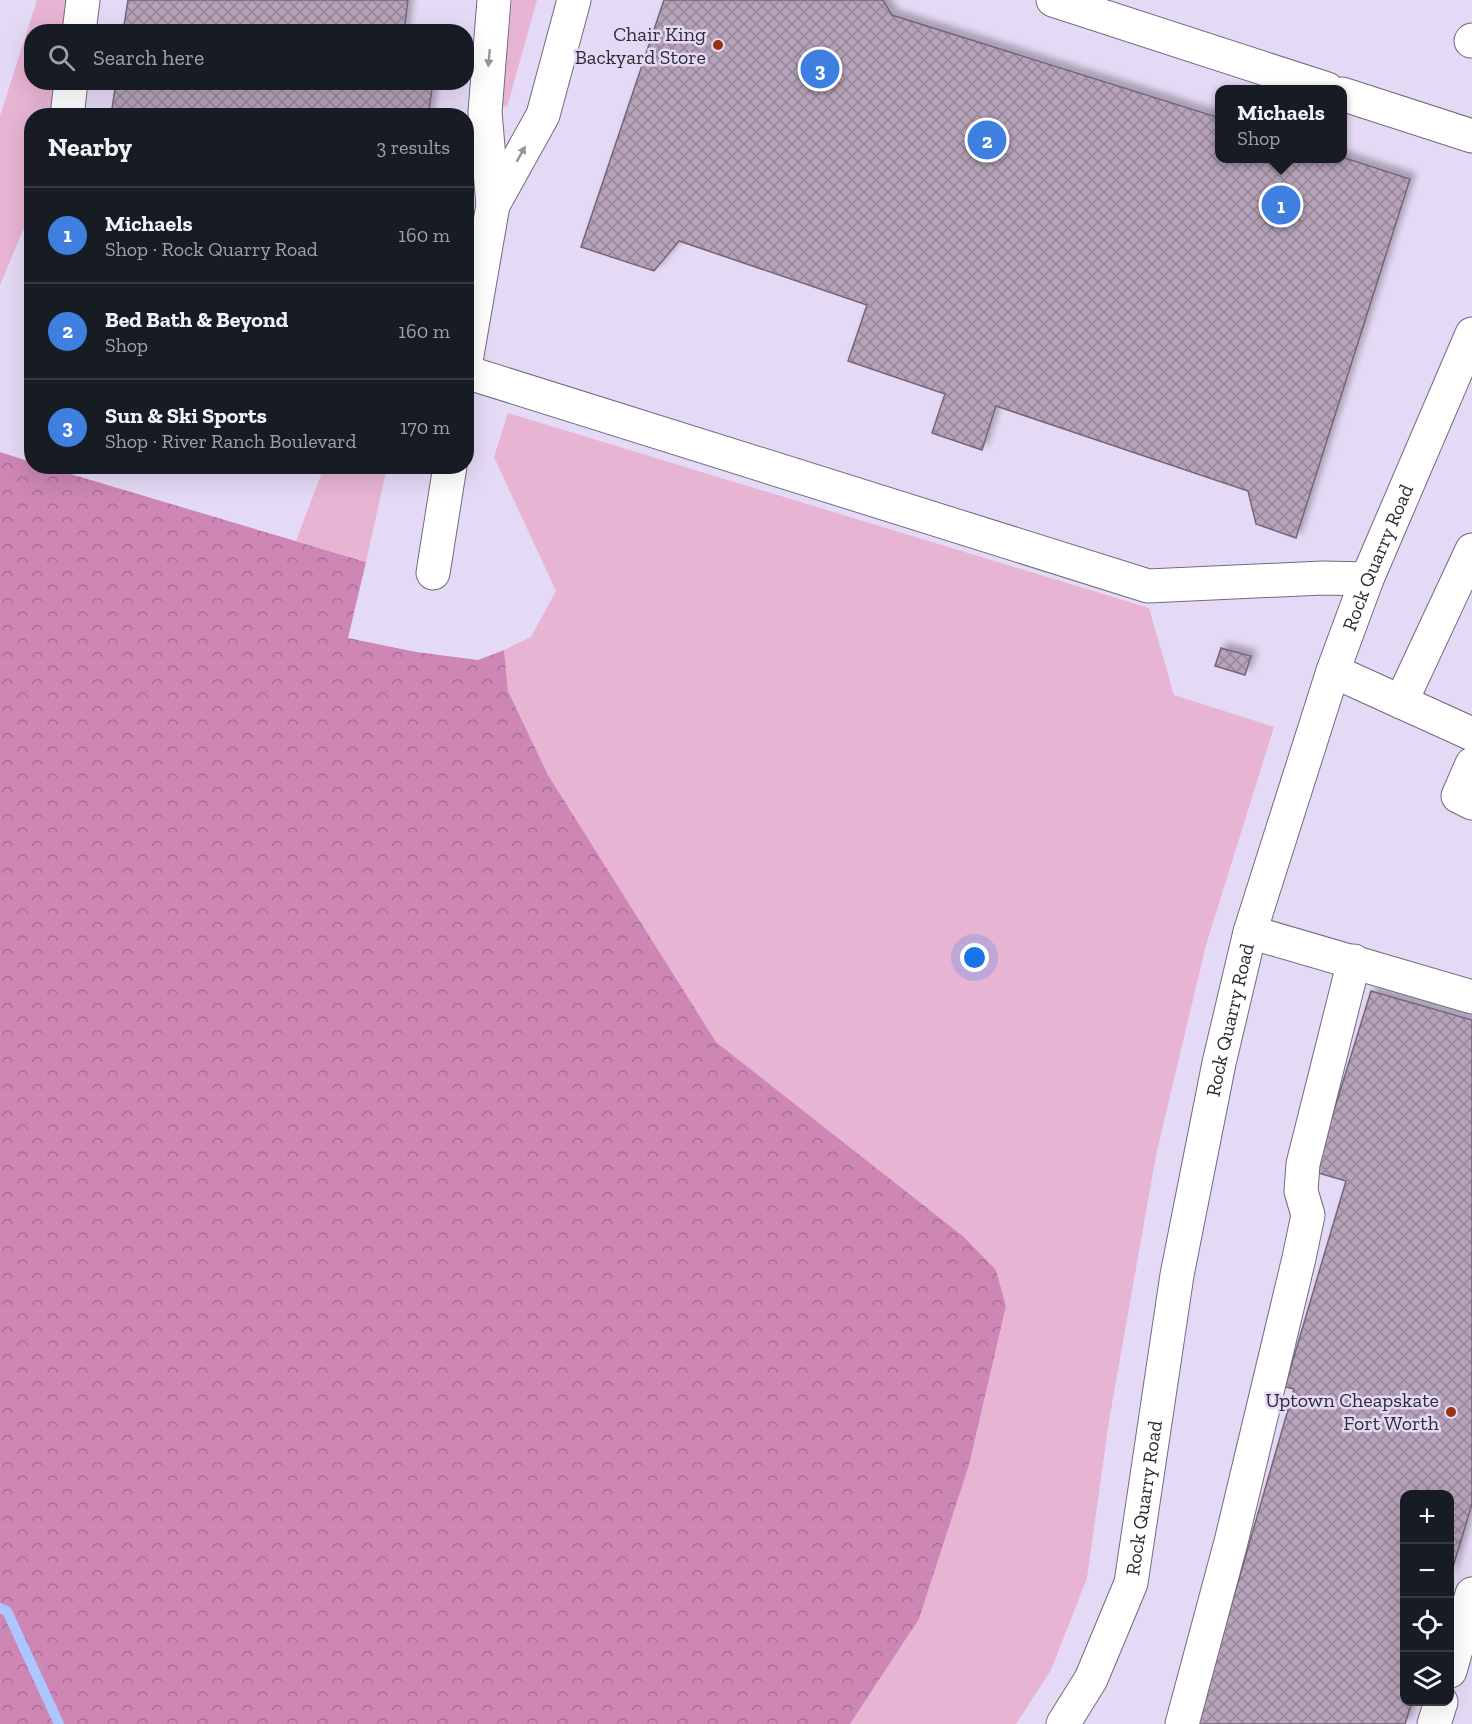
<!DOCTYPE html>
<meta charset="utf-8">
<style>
:root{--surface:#171b24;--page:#242831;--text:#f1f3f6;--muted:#9ea1a6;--line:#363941;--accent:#0f766e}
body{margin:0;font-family:"Zilla Slab",serif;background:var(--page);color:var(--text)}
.controls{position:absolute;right:18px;bottom:18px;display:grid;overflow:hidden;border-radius:12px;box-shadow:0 6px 24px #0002}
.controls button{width:54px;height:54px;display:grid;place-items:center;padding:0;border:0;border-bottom:2px solid var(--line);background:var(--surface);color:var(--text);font:30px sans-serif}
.you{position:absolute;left:975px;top:958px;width:21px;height:21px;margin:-15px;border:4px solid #fff;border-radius:50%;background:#1a73e8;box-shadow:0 0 0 9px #1a73e833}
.badge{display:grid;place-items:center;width:39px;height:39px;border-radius:50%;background:var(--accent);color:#fff;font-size:20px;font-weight:700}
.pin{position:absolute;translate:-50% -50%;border:3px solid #fff;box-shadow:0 2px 6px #0006}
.popup{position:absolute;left:1215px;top:85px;width:132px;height:78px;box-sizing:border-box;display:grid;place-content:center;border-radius:12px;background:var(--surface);filter:drop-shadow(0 2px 4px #0005);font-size:20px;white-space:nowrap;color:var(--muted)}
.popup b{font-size:22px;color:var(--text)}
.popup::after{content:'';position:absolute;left:50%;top:100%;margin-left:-12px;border:12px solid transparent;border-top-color:var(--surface)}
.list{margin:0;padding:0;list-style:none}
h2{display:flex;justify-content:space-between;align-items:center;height:78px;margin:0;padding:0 24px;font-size:26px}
h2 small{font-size:20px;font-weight:400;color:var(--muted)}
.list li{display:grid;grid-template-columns:39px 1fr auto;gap:18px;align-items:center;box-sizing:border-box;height:96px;padding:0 24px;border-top:2px solid var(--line)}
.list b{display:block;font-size:22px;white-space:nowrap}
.list p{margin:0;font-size:20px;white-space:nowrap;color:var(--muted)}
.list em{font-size:20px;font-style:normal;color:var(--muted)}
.icon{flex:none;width:33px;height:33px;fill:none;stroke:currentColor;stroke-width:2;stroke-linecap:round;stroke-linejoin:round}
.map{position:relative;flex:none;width:1472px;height:1724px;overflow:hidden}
.search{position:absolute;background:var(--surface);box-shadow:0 6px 24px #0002;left:24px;top:24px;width:450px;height:66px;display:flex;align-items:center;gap:15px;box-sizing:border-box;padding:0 21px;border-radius:24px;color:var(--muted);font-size:22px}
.panel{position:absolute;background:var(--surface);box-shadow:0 6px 24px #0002;left:24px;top:108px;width:450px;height:366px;border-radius:24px}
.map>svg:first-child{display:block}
.green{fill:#e7b4d4}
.forest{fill:url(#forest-crowns)}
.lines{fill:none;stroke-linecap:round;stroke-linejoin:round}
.stream{stroke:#adc6ff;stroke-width:10}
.building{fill:url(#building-cross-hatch);stroke:#766579;stroke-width:1.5;filter:url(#shadow)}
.minor-casing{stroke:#736981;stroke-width:35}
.minor{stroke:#fff;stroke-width:33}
.oneway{fill:#97959a}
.poi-dot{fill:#993211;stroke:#e5daf5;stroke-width:2}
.labels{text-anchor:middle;stroke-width:5;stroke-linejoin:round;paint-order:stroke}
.poi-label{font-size:20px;fill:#2f2b35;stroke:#e5daf5;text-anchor:end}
.street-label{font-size:20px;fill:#2f2b35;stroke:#e5daf5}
</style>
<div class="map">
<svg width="1472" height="1724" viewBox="0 0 1472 1724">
<defs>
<pattern id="forest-crowns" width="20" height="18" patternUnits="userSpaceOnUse" patternTransform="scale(1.5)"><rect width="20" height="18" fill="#ce86b5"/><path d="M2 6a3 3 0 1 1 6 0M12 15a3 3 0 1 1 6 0" fill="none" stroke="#a86e94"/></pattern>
<pattern id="building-cross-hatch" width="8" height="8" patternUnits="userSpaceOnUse" patternTransform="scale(1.5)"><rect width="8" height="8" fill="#b6a3b9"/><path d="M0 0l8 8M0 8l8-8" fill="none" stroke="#948597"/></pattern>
<filter id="shadow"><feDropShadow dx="5.5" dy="-5.5" stdDeviation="3" flood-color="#0004"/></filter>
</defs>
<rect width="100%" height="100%" fill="#e5daf5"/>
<g class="green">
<polygon points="37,0 83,0 79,31 32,32 32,82 71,83 67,115 32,116 31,211 0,285 0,116"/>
<polygon points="512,0 537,0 507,107 502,106"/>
<polygon points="508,413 1149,608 1174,695 1274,727 1206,945 1156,1155 1109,1421 1087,1578 1051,1670 1016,1724 850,1724 919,1619 969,1465 1006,1306 996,1270 964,1237 716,1042 548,775 508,691 504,650 531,637 556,591 494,457"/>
<polygon points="324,467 387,467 366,562 296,541"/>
</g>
<polygon class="forest" points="0,452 31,462 32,466 47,467 366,562 348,638 416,652 478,660 504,650 508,691 548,775 716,1042 964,1237 996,1270 1006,1306 969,1465 919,1619 850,1724 0,1724"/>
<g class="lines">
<polyline class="stream" points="0,1608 7,1611 59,1724"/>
</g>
<g class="building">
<polygon points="128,0 408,0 404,32 123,32"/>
<polygon points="664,0 883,0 892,15 1220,118 1220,158 1342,157 1410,179 1296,538 1256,524 1248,491 996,406 982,450 932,433 945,394 848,361 867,305 679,241 654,271 581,247"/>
<polygon points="116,82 433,82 428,116 133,116 133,112 112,109"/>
<polygon points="1221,648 1251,656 1245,675 1215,666"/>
<polygon points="1371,991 1472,1020 1472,1504 1450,1577 1450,1494 1404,1494 1404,1702 1412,1702 1405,1724 1197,1724 1294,1389 1285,1387 1346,1181 1315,1172"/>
</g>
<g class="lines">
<defs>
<g id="minor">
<polyline points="1053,0 1327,89"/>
<polyline points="79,32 83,0"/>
<polyline points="1471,41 1472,40"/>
<polyline points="1342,94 1472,136"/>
<polyline points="67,116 71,82"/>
<polyline points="493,205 543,115 574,0"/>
<polyline points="466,361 493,205 485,112 494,0"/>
<polyline points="466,372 1148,586 1323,578 1367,579"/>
<polyline points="433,573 450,466"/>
<polyline points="1333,671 1472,734"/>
<polyline points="1401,702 1472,550"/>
<polyline points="1472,764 1458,796 1472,803"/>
<polyline points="1250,932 1472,997"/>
<polyline points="1450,1671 1472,1594"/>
<path id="s1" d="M1063,1724l28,-45 40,-96 46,-308 42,-212 31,-131 83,-261 34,-92 105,-245"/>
<polyline points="1182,1724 1231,1542 1299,1258 1308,1215 1301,1191 1303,1164 1354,961"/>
<polyline points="1434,1724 1441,1702"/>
</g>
</defs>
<use href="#minor" class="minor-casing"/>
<use href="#minor" class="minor"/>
</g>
<defs><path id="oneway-solid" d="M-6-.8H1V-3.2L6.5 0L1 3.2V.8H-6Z" transform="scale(1.5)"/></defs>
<g class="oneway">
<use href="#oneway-solid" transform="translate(489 58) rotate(95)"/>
<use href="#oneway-solid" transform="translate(521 154) rotate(-61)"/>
</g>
<g class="poi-dot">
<circle cx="718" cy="45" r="6"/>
<circle cx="1451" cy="1412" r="6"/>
</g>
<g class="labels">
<g class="poi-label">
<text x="706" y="41">Chair King<tspan x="706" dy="23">Backyard Store</tspan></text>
<text x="1439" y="1407">Uptown Cheapskate<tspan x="1439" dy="23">Fort Worth</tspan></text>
</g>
<g class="street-label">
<text dy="7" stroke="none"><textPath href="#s1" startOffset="1215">Rock Quarry Road</textPath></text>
<text dy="7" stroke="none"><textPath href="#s1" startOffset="729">Rock Quarry Road</textPath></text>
<text dy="7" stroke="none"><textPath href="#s1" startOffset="243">Rock Quarry Road</textPath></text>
</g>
</g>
</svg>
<div class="controls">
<button>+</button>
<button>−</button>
<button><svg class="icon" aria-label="locate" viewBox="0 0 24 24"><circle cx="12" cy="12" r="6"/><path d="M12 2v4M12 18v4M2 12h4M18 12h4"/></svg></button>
<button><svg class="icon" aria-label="layers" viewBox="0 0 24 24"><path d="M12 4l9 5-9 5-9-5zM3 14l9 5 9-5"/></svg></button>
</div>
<div class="you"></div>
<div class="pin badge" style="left:1281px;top:205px;background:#3f7fe0">1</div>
<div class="popup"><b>Michaels</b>Shop</div>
<div class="pin badge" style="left:987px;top:140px;background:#3f7fe0">2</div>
<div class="pin badge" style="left:820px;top:69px;background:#3f7fe0">3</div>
<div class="search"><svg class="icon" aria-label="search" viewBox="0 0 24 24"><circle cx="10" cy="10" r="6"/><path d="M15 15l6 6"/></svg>Search here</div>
<section class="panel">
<h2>Nearby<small>3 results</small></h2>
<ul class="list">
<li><span class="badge" style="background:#3f7fe0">1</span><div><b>Michaels</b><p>Shop · Rock Quarry Road</p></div><em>160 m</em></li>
<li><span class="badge" style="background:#3f7fe0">2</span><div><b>Bed Bath &amp; Beyond</b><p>Shop</p></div><em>160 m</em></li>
<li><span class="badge" style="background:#3f7fe0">3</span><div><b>Sun &amp; Ski Sports</b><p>Shop · River Ranch Boulevard</p></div><em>170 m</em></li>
</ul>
</section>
</div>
